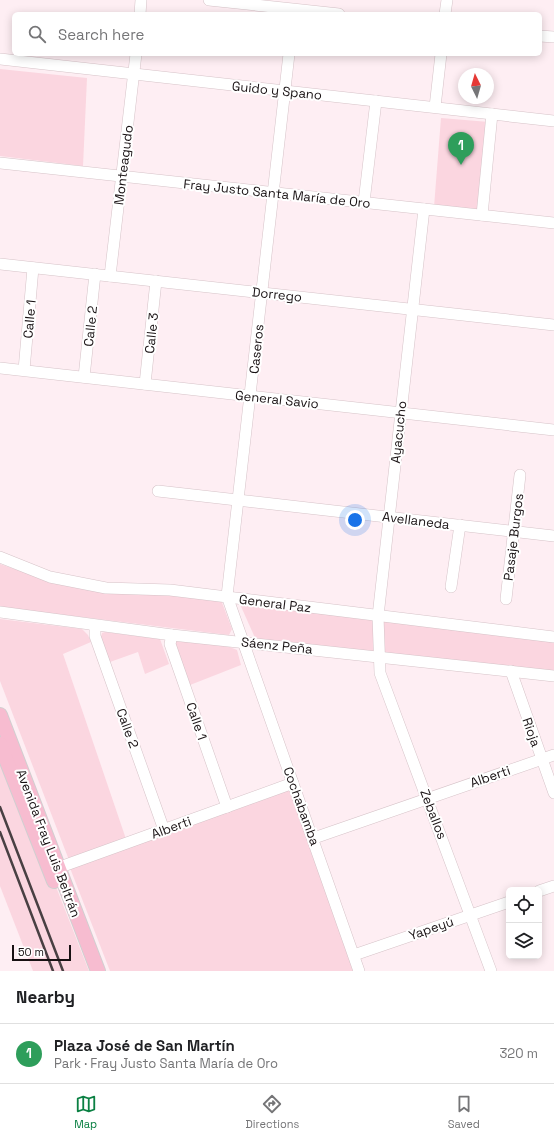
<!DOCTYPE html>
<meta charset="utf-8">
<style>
:root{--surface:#fff;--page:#f6f6f6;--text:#202124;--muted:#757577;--line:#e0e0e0;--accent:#0b8043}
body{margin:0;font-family:"Space Grotesk",sans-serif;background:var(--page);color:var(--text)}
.controls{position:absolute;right:12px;bottom:12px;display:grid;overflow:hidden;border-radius:6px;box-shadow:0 2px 10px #0003}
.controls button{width:36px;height:36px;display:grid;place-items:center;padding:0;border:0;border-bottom:1px solid var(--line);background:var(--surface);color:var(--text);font:20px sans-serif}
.compass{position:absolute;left:458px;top:68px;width:36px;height:36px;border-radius:50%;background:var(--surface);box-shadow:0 2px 10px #0003;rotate:355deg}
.scale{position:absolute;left:12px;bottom:10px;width:59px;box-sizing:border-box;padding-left:4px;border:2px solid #181113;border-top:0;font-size:11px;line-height:14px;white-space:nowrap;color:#181113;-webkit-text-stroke:3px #fff;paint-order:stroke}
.you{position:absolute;left:355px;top:520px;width:14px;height:14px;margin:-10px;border:3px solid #fff;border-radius:50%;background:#1a73e8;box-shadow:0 0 0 6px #1a73e833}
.badge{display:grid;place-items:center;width:26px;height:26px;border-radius:50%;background:var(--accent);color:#fff;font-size:13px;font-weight:700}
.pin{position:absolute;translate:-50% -33px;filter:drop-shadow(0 1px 2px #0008)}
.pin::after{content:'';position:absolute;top:21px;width:14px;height:12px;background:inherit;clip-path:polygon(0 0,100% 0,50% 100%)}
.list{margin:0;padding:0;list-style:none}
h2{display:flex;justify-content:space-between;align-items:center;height:52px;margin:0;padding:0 16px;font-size:17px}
h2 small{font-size:13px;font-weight:400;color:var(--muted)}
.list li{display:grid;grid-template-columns:26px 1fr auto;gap:12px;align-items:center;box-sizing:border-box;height:60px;padding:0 16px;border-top:1px solid var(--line)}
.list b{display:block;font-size:15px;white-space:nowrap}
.list p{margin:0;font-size:13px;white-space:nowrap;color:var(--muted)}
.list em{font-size:13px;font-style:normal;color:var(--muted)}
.icon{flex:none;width:22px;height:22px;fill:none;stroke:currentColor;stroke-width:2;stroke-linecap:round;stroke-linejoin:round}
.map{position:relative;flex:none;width:554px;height:971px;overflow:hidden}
.search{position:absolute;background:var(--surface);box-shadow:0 2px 10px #0003;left:12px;right:12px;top:12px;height:44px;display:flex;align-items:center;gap:10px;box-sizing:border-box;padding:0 14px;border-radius:6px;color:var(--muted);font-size:15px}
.sheet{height:112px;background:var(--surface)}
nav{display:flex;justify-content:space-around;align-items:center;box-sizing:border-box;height:56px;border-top:1px solid var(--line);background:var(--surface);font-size:11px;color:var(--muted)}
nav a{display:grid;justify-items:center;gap:2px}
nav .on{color:var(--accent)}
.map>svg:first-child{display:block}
.green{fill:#fbd6e0}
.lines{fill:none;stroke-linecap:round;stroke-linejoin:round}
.minor-casing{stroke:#d6c3c8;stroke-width:12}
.major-casing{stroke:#d1cfd0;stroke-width:16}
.minor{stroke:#fff;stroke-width:11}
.major{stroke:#f7bcd0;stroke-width:14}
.rail{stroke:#494043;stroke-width:2.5}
.labels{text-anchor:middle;stroke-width:4;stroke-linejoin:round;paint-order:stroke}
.street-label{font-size:13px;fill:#181113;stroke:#fff}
</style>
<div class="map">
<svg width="554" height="971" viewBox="0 0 554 971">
<rect width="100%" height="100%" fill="#feeef3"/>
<g class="green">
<polygon points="0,69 87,78 83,166 0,156"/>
<polygon points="441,118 489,122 480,212 434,207"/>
<polygon points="0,564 49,581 221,600 232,629 229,635 0,607"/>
<polygon points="239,602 554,642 554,671 256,640"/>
<polygon points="0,619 82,629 88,635 91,642 63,654 126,839 69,860 0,681"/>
<polygon points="105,632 160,639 169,664 145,674 138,652 110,662 101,637 102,633"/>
<polygon points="176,641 227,646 237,650 241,665 190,685 176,646"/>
<polygon points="0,744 89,971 33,971 0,886"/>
<polygon points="291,788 353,971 110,971 70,868"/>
</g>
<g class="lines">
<defs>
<g id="minor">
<polyline points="209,0 339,14"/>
<polyline points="140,14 141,0"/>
<polyline points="445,14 447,0"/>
<polyline points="540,36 554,37"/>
<polyline points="289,54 227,596 359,971"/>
<polyline points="0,59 554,121"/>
<polyline points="435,107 441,54"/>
<polyline points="0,163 554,223"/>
<polyline points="364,202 376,101"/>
<polyline points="424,209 378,616 380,673 491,971"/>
<polyline points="482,215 492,114"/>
<polyline points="0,264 554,325"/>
<polyline points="110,276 136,54"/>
<polyline points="0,368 554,430"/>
<polyline points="24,370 33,268"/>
<polyline points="84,377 95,274"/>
<polyline points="145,384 156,281"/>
<polyline points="158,491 554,536"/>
<polyline points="0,557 50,577 106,588 170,590 554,637"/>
<polyline points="451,587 460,525"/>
<polyline points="506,599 520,475"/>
<polyline points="0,612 172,635 554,676"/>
<polyline points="95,626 95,636 164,830"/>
<polyline points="172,635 170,644 227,807"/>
<polyline points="511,671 554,793"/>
<polyline points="314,838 554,755"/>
<polyline points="52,870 293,783"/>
<polyline points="539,891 554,886"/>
<polyline points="354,955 509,902"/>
</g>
<g id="major">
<polyline points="0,715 98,971"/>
<polyline points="0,744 54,881"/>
</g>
</defs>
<use href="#minor" class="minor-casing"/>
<use href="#major" class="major-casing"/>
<use href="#minor" class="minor"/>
<use href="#major" class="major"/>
<g class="rail">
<polyline points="0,807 63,971"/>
<polyline points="0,832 53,971"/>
</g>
</g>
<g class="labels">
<g class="street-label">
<text transform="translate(277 90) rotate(6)" y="5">Guido y Spano</text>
<text transform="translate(123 165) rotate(-83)" y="5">Monteagudo</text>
<text transform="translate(277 193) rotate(6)" y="5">Fray Justo Santa María de Oro</text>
<text transform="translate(277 294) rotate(6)" y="5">Dorrego</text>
<text transform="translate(29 319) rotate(-85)" y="5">Calle 1</text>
<text transform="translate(90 326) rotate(-84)" y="5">Calle 2</text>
<text transform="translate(151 333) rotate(-84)" y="5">Calle 3</text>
<text transform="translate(256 349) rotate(-84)" y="5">Caseros</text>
<text transform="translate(277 399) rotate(6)" y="5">General Savio</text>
<text transform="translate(398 432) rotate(-84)" y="5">Ayacucho</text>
<text transform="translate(416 520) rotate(7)" y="5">Avellaneda</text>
<text transform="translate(513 537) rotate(-83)" y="5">Pasaje Burgos</text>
<text transform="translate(275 603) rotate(7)" y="5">General Paz</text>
<text transform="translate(277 645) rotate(6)" y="5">Sáenz Peña</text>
<text transform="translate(197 721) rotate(71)" y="5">Calle 1</text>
<text transform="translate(128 728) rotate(70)" y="5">Calle 2</text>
<text transform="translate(532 732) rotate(71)" y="5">Rioja</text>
<text transform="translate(490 776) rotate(-19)" y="5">Alberti</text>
<text transform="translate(302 806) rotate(70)" y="5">Cochabamba</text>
<text transform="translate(434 814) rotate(69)" y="5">Zeballos</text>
<text transform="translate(171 827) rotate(-20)" y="5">Alberti</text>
<text transform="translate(49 843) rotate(69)" y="5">Avenida Fray Luis Beltrán</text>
<text transform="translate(431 928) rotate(-19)" y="5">Yapeyú</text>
</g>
</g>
</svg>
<div class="controls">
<button><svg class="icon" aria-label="locate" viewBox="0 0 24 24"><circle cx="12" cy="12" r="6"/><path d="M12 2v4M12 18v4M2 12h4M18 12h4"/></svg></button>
<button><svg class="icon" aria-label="layers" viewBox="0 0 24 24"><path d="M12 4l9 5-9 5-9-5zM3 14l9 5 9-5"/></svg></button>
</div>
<svg class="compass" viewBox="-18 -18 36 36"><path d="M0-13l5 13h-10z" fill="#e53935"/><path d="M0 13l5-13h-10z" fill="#757577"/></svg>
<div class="scale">50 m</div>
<div class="you"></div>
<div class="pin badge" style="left:461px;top:165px;background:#2e9e5b">1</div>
<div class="search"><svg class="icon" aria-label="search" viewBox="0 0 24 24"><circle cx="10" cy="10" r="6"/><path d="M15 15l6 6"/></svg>Search here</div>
</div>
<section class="sheet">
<h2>Nearby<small></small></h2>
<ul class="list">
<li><span class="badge" style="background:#2e9e5b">1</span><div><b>Plaza José de San Martín</b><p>Park · Fray Justo Santa María de Oro</p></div><em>320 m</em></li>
</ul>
</section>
<nav>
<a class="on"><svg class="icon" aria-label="map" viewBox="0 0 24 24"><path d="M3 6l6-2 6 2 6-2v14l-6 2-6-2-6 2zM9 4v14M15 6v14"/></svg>Map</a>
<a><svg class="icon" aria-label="directions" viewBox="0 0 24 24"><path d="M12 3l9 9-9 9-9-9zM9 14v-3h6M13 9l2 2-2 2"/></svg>Directions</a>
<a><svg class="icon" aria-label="saved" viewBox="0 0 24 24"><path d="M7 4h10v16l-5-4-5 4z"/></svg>Saved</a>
</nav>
